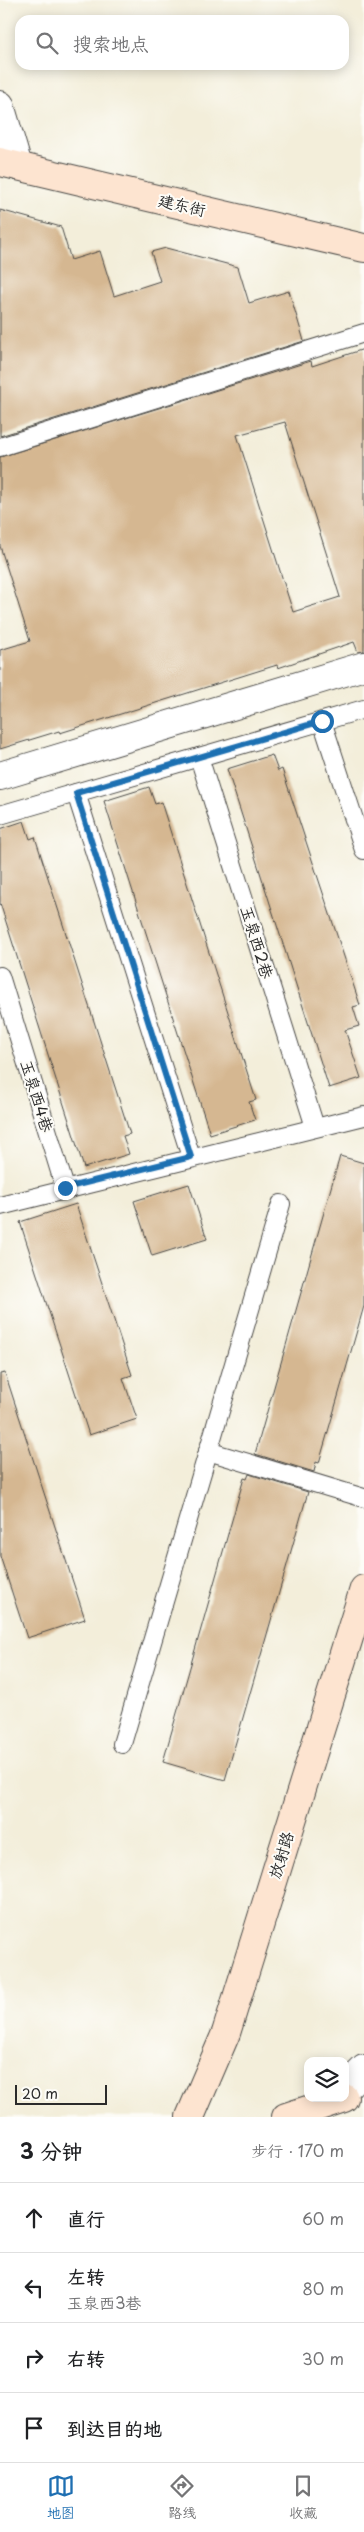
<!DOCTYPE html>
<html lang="zh">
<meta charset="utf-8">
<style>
:root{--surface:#fff;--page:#f6f6f6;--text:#202124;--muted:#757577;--line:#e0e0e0;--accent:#1f6fb2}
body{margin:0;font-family:"Playpen Sans","LXGW WenKai TC",sans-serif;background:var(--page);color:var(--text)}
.controls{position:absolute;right:15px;bottom:15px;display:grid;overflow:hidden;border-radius:10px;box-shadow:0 2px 12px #0003}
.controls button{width:45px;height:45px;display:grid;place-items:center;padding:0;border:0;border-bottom:1px solid var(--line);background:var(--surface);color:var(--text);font:25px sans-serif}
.scale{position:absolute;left:15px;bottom:12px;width:92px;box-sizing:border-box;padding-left:5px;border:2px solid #2b2b2b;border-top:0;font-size:14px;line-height:18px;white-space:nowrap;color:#2b2b2b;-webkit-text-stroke:4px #fdfcf7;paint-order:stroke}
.stop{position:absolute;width:15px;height:15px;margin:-11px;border:4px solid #1f6fb2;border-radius:50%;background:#fff}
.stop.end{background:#1f6fb2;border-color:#fff;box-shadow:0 1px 5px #0008}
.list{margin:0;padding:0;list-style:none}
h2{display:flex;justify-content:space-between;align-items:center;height:65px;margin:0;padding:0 20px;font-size:21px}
h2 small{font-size:16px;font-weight:400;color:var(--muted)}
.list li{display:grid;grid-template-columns:32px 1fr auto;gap:15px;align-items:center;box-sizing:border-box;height:70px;padding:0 20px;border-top:1px solid var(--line)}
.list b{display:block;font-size:19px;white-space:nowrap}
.list p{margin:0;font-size:16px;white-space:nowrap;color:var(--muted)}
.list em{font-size:16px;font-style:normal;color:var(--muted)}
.icon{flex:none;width:28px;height:28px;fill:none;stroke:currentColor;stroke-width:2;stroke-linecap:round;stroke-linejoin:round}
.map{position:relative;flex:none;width:364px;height:2117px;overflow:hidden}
.search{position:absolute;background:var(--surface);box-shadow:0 2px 12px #0003;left:15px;right:15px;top:15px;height:55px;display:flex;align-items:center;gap:12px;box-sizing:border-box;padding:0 18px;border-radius:15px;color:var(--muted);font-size:19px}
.sheet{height:345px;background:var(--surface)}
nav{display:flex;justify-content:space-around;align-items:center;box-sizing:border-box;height:70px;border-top:1px solid var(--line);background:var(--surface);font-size:14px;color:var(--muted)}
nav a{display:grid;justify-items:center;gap:2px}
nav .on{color:var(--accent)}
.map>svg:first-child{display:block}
.building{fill:#d5b791;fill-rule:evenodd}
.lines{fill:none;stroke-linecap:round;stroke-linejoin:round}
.lane-casing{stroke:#494845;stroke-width:20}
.street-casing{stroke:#494845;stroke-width:30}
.secondary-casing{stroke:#494845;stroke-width:30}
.lane{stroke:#fff;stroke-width:18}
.street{stroke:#fff;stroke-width:28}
.secondary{stroke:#fde4d0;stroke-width:28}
.route{stroke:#1f6fb2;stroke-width:6}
.labels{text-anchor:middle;stroke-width:4;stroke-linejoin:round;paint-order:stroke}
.street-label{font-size:16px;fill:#2b2b2b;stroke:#fdfcf7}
</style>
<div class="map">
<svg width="364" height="2117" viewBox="0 0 364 2117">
<rect width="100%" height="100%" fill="#fdfcf7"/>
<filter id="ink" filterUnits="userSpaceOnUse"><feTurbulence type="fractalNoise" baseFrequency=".02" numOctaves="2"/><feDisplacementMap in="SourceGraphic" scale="10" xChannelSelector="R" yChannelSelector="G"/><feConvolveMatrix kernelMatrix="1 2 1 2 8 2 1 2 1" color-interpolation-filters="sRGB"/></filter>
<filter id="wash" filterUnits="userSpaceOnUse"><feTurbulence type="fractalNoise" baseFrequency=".0096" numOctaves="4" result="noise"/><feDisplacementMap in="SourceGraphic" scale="20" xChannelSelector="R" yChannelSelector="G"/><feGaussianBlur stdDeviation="1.12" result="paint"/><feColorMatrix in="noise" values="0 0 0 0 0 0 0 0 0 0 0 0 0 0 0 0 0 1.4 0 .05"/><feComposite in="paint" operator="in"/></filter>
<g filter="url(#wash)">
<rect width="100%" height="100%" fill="#f3eeda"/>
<g id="blocks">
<g class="building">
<polygon points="0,210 61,227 71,260 100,251 114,296 160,281 151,252 166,248 238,267 249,303 289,291 304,341 0,436"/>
<path d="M364,349v302l-6,1 -4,-10 -76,26 -1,-3 -217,68 -1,-2 -59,18v-99l30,-9 -30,-95v-89l311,-96 1,5zM285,422l55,175 -47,15 -56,-177z"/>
<polygon points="272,755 278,771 282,769 360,1005 353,1007 359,1026 345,1030 361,1078 329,1088 227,769"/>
<polygon points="149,787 155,804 161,802 256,1100 249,1102 255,1120 210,1134 104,801"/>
<polygon points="24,821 30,839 35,837 130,1134 123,1136 129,1154 84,1168 0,903 0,829"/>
<polygon points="340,1156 364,1163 364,1306 319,1463 316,1462 314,1472 255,1454"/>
<polygon points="189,1184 207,1239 152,1256 134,1201"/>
<polygon points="76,1204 132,1375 123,1378 137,1419 89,1435 20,1222"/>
<polygon points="5,1373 85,1619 27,1638 0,1556 0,1374"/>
<polygon points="249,1474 308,1492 225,1780 163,1762 244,1478 247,1479"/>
</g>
</g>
</g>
<g filter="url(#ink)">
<use href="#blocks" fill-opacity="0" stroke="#494845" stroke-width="1"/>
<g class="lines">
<defs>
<g id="lane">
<polyline points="0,447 364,333"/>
<polyline points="322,721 364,850"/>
<polyline points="199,757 315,1127"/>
<polyline points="76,793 191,1157"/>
<polyline points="0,815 364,709"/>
<polyline points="0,976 65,1188"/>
<polyline points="0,1206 364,1116"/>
<polyline points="208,1451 364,1498"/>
<polyline points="122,1744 281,1204"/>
</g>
<g id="street">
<polyline points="0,105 18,166"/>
<polyline points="0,776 364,666"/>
<polyline points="345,2088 364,2069"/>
</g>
<g id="secondary">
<polyline points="0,162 364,248"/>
<polyline points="190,2117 226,2033 364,1589"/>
<polyline points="286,2117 344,2098"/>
</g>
</defs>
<use href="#lane" class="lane-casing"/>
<use href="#street" class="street-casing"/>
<use href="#secondary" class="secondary-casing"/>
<use href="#lane" class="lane"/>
<use href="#street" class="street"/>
<use href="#secondary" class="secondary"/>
</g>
</g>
<g class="lines" filter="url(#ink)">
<polyline class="route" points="65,1188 191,1157 76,793 322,721"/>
</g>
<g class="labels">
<g class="street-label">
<text transform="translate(182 205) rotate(13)" y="6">建东街</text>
<text transform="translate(257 942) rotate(73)" y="6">玉泉西2巷</text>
<text transform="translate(37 1096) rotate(73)" y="6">玉泉西4巷</text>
<text transform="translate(281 1855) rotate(-73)" y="6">放射路</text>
</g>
</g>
</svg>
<div class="controls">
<button><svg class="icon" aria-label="layers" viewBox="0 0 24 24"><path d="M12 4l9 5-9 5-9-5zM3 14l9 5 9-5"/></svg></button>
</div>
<div class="scale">20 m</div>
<div class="stop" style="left:322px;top:721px"></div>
<div class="stop end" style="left:65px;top:1188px"></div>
<div class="search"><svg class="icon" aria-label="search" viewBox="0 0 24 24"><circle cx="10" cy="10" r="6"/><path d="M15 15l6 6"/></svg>搜索地点</div>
</div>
<section class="sheet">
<h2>3 分钟<small>步行 · 170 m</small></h2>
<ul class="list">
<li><svg class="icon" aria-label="ahead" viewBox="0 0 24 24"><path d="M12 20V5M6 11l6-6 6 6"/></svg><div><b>直行</b></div><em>60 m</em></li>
<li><svg class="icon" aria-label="left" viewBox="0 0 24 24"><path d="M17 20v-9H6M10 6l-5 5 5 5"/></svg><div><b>左转</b><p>玉泉西3巷</p></div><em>80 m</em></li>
<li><svg class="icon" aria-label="right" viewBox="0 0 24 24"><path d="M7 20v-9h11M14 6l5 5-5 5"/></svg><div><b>右转</b></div><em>30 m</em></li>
<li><svg class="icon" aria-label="arrive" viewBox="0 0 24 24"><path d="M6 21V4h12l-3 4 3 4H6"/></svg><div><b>到达目的地</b></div></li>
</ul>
</section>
<nav>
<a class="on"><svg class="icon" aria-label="map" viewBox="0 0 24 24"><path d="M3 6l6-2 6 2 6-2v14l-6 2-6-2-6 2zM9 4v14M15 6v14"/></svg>地图</a>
<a><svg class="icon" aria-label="directions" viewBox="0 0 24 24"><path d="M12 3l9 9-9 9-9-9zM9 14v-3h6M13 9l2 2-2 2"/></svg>路线</a>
<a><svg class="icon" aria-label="saved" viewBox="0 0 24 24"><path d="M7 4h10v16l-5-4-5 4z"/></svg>收藏</a>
</nav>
